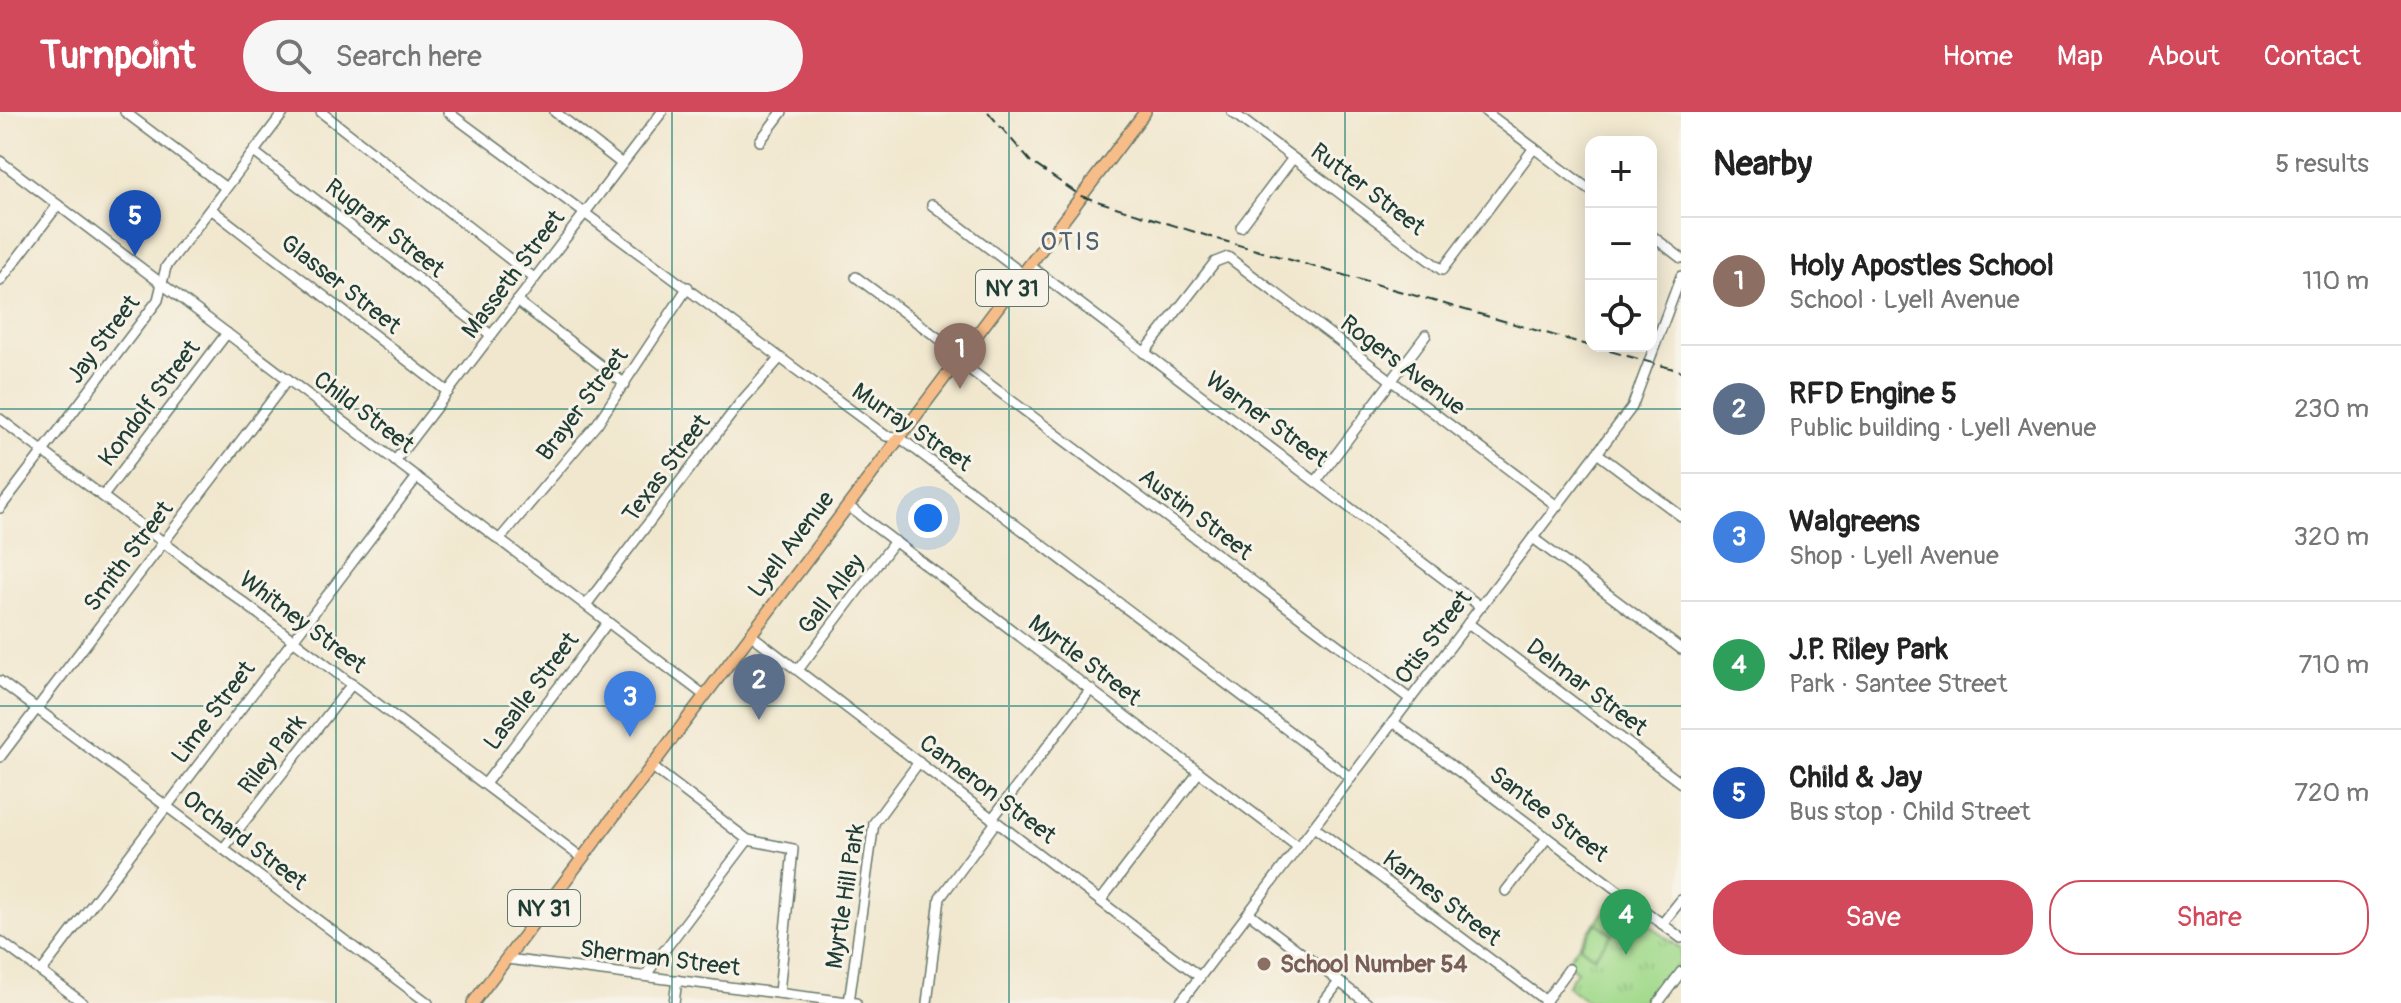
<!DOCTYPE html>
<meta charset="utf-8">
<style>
:root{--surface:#fff;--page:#f6f6f6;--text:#222;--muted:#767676;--line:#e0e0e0;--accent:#d1495b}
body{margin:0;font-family:Pangolin,sans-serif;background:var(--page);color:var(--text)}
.controls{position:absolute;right:24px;top:24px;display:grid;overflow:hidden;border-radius:16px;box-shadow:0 4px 20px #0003}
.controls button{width:72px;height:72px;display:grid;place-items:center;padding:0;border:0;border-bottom:2px solid var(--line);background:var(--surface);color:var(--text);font:40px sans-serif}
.you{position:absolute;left:928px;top:406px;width:28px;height:28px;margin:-20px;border:6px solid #fff;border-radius:50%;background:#1a73e8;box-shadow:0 0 0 12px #1a73e833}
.badge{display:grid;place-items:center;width:52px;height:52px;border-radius:50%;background:var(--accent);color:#fff;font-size:26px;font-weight:700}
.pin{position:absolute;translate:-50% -66px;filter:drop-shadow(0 2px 4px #0008)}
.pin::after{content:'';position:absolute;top:42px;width:28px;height:24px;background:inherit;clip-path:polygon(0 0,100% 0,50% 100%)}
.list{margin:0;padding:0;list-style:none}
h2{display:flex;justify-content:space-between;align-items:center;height:104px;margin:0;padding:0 32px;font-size:34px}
h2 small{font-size:26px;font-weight:400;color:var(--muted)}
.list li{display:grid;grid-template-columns:52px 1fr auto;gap:24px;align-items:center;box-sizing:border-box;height:128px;padding:0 32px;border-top:2px solid var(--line)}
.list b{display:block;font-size:30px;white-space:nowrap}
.list p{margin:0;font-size:26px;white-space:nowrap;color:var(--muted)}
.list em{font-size:26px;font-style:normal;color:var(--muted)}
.actions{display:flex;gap:16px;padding:24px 32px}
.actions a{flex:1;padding:18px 0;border:2px solid var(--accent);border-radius:32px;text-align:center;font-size:28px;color:var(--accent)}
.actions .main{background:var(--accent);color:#fff}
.icon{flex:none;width:44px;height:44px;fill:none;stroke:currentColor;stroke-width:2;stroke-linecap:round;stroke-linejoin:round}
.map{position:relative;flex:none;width:1681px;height:891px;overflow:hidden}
header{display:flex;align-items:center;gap:48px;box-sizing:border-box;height:112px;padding:0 40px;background:var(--accent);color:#fff}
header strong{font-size:38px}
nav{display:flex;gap:44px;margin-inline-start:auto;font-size:28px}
.search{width:560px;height:72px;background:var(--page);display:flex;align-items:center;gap:20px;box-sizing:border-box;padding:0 28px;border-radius:44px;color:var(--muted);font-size:30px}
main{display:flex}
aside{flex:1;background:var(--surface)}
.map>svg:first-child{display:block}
.grass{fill:url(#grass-tufts);stroke:#608c60;stroke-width:2}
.pitch{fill:#a2da8c;stroke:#608c60;stroke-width:2}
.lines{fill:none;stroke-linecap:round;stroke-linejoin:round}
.minor-casing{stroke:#68786a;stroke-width:12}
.major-casing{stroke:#68786a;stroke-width:14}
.minor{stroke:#fff;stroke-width:9}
.major{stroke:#f7bd88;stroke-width:11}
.rail{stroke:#1f3d34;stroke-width:2;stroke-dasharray:12 6;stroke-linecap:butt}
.grid{fill:none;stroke:#0f766e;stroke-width:2;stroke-opacity:0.55}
.education-dot{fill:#8d6e63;stroke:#f7f3e8;stroke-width:3}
.labels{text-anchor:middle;stroke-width:6;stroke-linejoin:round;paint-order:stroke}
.shield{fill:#f7f3e8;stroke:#60746a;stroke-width:2}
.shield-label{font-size:22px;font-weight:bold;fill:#1f3d34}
.street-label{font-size:24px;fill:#1f3d34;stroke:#f7f3e8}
.education-label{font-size:24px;font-weight:bold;fill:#785e54;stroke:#f7f3e8;text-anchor:start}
.neighbourhood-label{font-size:26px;letter-spacing:2px;fill:#52616d;stroke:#f7f3e8}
</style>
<header>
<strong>Turnpoint</strong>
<div class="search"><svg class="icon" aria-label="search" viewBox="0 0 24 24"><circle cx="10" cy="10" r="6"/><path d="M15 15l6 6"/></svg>Search here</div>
<nav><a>Home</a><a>Map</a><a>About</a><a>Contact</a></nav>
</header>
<main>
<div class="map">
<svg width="1681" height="891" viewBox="0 0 1681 891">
<defs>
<pattern id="grass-tufts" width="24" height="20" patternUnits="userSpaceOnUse" patternTransform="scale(2)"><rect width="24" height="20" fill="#a2da8c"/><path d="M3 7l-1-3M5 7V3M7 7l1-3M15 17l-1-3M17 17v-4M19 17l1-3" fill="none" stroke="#8bbc79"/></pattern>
</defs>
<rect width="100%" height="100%" fill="#f7f3e8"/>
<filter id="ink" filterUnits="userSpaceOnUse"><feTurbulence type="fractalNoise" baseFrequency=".0125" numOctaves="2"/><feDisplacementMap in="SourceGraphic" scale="16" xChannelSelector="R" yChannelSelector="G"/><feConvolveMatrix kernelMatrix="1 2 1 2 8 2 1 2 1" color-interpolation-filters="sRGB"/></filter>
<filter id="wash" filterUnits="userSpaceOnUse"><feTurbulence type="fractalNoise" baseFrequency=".006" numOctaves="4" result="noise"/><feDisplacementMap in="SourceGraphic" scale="32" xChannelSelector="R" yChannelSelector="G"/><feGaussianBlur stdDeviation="1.8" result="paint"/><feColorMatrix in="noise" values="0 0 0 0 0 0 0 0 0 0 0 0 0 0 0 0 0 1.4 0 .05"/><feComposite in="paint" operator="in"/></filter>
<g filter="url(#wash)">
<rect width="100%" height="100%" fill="#f1e7ce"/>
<polygon class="grass" points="1614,786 1681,837 1681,849 1650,891 1590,891 1567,874 1577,859 1566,850"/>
<polygon class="pitch" points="1597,811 1612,822 1594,845 1580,834"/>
</g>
<g filter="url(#ink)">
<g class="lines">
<defs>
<g id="minor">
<polyline points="125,0 226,76"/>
<polyline points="321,0 534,166"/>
<polyline points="448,0 886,324 899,325 1351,666"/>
<polyline points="555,0 622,52"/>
<polyline points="1232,0 1442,158 1534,36"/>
<polyline points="1486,0 1591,79"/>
<polyline points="760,29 782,0"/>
<polyline points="254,40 491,223"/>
<polyline points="0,49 704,583"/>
<polyline points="932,93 1023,162"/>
<polyline points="211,97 448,280"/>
<polyline points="1241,115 1293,46"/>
<polyline points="1651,123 1681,146"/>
<polyline points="1029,153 1481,495"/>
<polyline points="856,165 961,243"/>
<polyline points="0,169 58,93"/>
<polyline points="517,189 625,272"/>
<polyline points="1144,241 1215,150 1228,145 1557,394"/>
<polyline points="957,248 1410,587"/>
<polyline points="0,307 582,746"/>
<polyline points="1597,341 1681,404"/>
<polyline points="395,349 662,0"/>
<polyline points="1317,368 1426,223"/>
<polyline points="103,384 227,221"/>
<polyline points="848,394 1298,735"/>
<polyline points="0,396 158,188 166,155 284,0"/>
<polyline points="1533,426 1681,537"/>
<polyline points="499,428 597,312 688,175"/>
<polyline points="586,493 740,291 780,246"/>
<polyline points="1468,511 1681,671"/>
<polyline points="750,522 1200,865"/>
<polyline points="798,558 895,429"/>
<polyline points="0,569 428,891"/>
<polyline points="1393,610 1681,826"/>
<polyline points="0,645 288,267"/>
<polyline points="651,654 748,728 793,737 779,881"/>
<polyline points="485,672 608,510"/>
<polyline points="992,707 1091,577"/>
<polyline points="1314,715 1546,889"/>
<polyline points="223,737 352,572"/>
<polyline points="1506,779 1547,726"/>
<polyline points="1101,788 1199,660"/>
<polyline points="1249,801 1367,891"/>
<polyline points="1662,812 1681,788"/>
<polyline points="0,829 83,891"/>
<polyline points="507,847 856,891"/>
<polyline points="41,860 417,365"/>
<polyline points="645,864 748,728"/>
<polyline points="849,890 874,711 919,650"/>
<polyline points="674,891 677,868"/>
<polyline points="927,891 940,786 996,710"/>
<polyline points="1180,891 1632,295 1681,164"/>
<polyline points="1323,891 1339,870"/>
<polyline points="1544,891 1569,857"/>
<polyline points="1658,891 1681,860"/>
</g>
<polyline id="major" points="473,891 1145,0"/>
</defs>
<use href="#minor" class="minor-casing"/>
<use href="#major" class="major-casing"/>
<use href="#minor" class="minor"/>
<use href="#major" class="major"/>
<g class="rail">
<polyline points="988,0 1031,50 1081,84 1214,126 1591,234"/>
<polyline points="1592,234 1681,259"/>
</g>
</g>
</g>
<path class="grid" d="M336,0v891M672,0v891M1009,0v891M1345,0v891M0,297h1681M0,594h1681"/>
<circle class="education-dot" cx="1264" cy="852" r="8"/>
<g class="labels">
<g class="shield">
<rect x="976" y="158" width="72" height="36" rx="6"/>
<rect x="508" y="778" width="72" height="36" rx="6"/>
</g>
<g class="shield-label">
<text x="1012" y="184">NY 31</text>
<text x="544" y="804">NY 31</text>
</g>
<g class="street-label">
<text transform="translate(1368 77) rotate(37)" y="8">Rutter Street</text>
<text transform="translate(385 116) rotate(38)" y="8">Rugraff Street</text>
<text transform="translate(513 162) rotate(-53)" y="8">Masseth Street</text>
<text transform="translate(341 172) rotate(38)" y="8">Glasser Street</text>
<text transform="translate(103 227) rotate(-53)" y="8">Jay Street</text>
<text transform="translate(1403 253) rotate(37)" y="8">Rogers Avenue</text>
<text transform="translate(149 291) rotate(-53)" y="8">Kondolf Street</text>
<text transform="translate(582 292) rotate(-53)" y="8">Brayer Street</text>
<text transform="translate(364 300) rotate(37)" y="8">Child Street</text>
<text transform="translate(1267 307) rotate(36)" y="8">Warner Street</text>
<text transform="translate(912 315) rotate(34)" y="8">Murray Street</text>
<text transform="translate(666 356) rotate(-53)" y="8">Texas Street</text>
<text transform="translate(1196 402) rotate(37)" y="8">Austin Street</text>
<text transform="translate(791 432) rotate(-53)" y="8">Lyell Avenue</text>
<text transform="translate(128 444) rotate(-53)" y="8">Smith Street</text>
<text transform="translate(831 482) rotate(-53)" y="8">Gall Alley</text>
<text transform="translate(303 510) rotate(37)" y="8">Whitney Street</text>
<text transform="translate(1433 525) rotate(-53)" y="8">Otis Street</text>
<text transform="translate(1085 548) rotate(37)" y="8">Myrtle Street</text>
<text transform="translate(1587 575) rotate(37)" y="8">Delmar Street</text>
<text transform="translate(531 579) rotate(-53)" y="8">Lasalle Street</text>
<text transform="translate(213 600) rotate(-53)" y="8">Lime Street</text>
<text transform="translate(272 642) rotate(-52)" y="8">Riley Park</text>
<text transform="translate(988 677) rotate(37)" y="8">Cameron Street</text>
<text transform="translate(1549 702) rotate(37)" y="8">Santee Street</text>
<text transform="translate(245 728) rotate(37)" y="8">Orchard Street</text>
<text transform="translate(845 784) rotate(-81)" y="8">Myrtle Hill Park</text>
<text transform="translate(1442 786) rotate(37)" y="8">Karnes Street</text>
<text transform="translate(660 846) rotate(7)" y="8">Sherman Street</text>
</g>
<g class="education-label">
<text x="1280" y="860">School Number 54</text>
</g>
<g class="neighbourhood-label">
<text x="1071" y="138">OTIS</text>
</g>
</g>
</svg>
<div class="controls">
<button>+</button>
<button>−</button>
<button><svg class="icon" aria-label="locate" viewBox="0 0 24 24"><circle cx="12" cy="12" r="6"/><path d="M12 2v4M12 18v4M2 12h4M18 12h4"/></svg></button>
</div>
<div class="you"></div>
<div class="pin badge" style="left:960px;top:277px;background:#8d6e63">1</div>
<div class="pin badge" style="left:759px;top:608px;background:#5c6f8a">2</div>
<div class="pin badge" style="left:630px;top:625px;background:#3f7fe0">3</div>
<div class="pin badge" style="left:1626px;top:843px;background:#2e9e5b">4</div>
<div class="pin badge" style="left:135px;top:144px;background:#1a4fb4">5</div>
</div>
<aside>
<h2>Nearby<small>5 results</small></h2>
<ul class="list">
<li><span class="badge" style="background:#8d6e63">1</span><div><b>Holy Apostles School</b><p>School · Lyell Avenue</p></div><em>110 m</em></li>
<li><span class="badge" style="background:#5c6f8a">2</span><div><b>RFD Engine 5</b><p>Public building · Lyell Avenue</p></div><em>230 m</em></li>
<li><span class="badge" style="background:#3f7fe0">3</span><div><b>Walgreens</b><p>Shop · Lyell Avenue</p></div><em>320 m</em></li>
<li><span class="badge" style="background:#2e9e5b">4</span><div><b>J.P. Riley Park</b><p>Park · Santee Street</p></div><em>710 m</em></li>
<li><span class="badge" style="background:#1a4fb4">5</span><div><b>Child &amp; Jay</b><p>Bus stop · Child Street</p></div><em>720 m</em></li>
</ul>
<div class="actions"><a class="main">Save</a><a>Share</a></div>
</aside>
</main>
